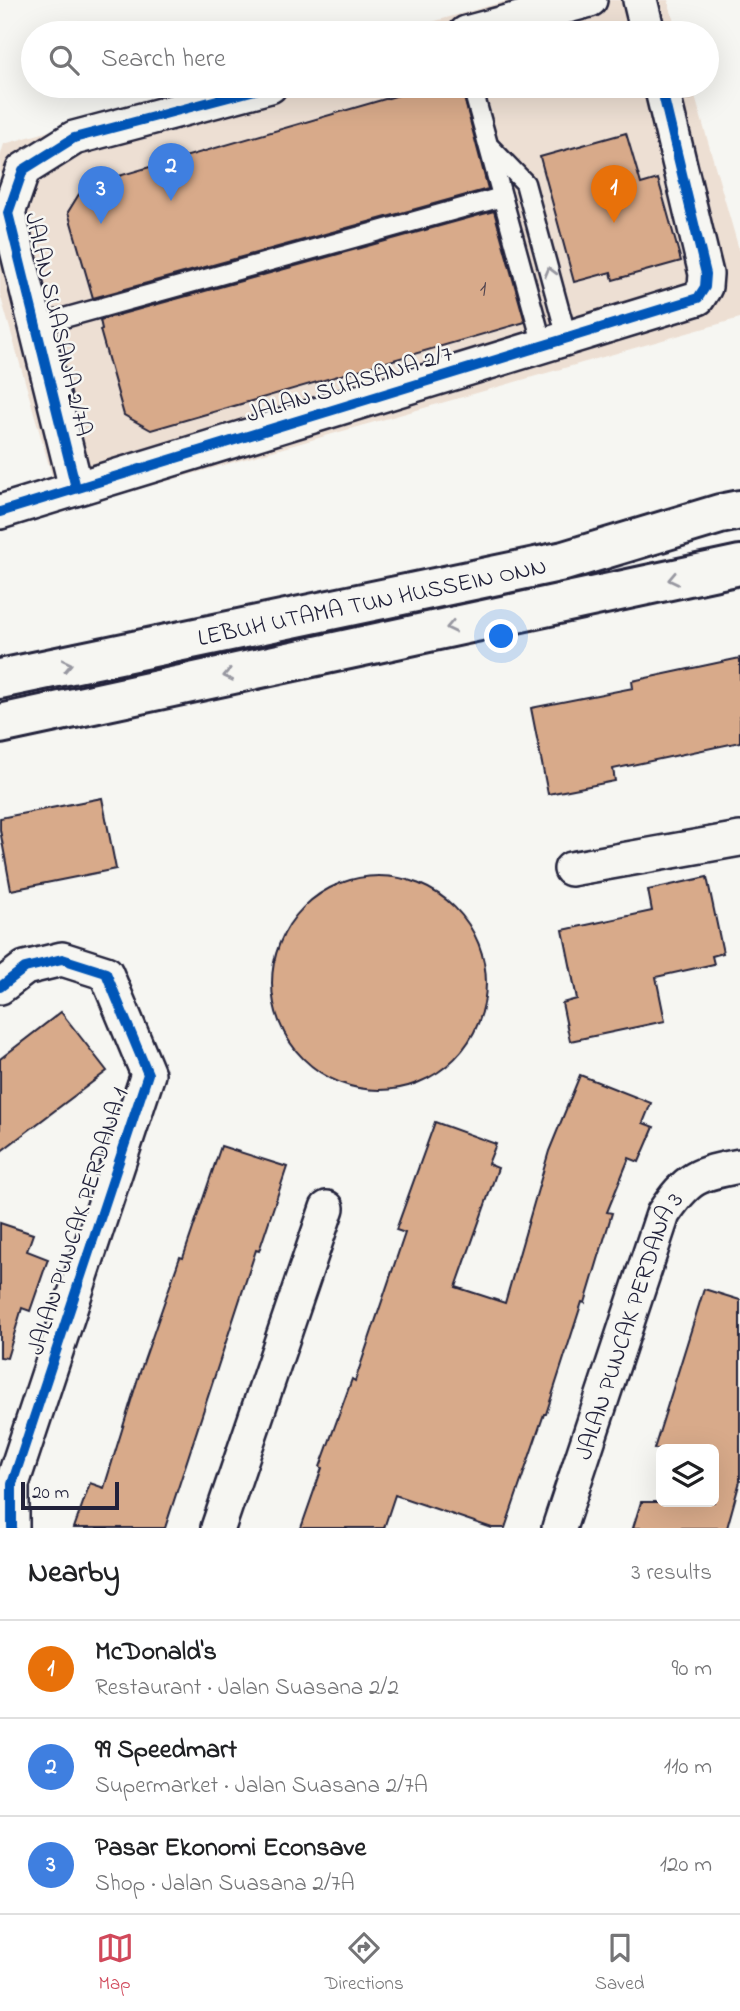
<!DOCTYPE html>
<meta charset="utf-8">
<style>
:root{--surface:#fff;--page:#f2f2f2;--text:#202124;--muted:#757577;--line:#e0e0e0;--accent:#d1495b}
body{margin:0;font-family:"Indie Flower",sans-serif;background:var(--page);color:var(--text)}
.controls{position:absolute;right:21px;bottom:21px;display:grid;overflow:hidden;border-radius:10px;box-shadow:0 7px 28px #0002}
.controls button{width:63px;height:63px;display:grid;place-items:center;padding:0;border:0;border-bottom:2px solid var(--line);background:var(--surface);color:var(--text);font:35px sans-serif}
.scale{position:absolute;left:21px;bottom:18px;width:98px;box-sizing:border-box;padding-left:7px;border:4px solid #22223b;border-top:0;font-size:19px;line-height:24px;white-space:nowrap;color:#22223b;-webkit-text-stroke:5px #f6f6f2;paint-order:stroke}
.you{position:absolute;left:502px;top:637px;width:24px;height:24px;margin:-18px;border:5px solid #fff;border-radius:50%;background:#1a73e8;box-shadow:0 0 0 10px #1a73e833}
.badge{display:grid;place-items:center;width:46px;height:46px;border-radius:50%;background:var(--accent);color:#fff;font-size:23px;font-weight:700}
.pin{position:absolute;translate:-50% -58px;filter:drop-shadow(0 2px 4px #0008)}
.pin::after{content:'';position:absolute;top:37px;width:24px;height:21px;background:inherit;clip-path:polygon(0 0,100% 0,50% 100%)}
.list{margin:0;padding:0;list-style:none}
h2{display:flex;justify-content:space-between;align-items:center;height:91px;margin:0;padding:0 28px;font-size:30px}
h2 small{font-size:23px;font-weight:400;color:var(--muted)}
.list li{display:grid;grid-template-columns:46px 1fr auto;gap:21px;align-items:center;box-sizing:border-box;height:98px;padding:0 28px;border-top:2px solid var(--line)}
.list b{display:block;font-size:26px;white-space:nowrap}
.list p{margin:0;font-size:23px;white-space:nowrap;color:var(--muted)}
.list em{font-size:23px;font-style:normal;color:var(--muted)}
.icon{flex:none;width:38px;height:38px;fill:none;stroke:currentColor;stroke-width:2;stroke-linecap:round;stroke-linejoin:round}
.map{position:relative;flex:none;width:740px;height:1528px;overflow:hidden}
.search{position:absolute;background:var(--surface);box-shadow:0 7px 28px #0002;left:21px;right:21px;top:21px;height:77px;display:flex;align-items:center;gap:18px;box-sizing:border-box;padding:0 24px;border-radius:38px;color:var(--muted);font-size:26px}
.sheet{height:385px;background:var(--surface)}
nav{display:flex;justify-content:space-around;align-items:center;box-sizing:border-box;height:98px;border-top:2px solid var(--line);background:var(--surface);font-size:19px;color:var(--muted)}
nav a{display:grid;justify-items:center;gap:4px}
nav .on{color:var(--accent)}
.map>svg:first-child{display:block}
.built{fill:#eddfd3}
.building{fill:#d8aa8a;stroke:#22223b;stroke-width:2}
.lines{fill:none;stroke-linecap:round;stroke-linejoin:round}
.service-casing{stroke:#22223b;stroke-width:23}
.minor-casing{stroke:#22223b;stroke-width:38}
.secondary-casing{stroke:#22223b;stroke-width:44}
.service{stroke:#f6f6f2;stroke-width:18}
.minor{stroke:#f6f6f2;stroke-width:33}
.secondary{stroke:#f6f6f2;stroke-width:38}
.cycleway-casing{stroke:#f6f6f2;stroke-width:15}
.cycleway{stroke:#0057b8;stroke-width:10}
.oneway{stroke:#9797a0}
.labels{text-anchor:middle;stroke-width:5;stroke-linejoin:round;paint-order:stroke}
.number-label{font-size:21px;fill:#50444f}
.street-label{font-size:24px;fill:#22223b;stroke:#f6f6f2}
</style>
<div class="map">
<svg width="740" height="1528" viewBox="0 0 740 1528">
<rect width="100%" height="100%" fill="#f6f6f2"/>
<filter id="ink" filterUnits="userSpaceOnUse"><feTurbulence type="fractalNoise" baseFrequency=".0143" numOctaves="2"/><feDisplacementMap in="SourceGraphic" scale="14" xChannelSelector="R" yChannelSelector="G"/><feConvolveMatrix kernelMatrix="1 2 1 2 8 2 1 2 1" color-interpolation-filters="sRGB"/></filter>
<g filter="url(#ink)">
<g class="built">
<polygon points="510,0 668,0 677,33 393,33"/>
<polygon points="209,86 692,86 740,253 740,318 62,511 0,294 0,157 4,144"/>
</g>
<g class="building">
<polygon points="430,86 461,86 488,189 93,298 68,212 84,186"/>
<polygon points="626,133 641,184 658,179 681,261 613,280 611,272 574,282 540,157"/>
<polygon points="494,211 525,322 151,430 124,415 100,330 102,329 100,320"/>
<polygon points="740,658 740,742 613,769 615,781 548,794 531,708 633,688 632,681"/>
<polygon points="102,798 116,869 11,890 0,830 0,818"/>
<circle cx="379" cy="983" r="107"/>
<polygon points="707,877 723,953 712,956 714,964 656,977 665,1021 570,1041 562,1003 577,999 563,930 652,911 648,890"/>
<polygon points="61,1012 107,1071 0,1152 0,1059"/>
<polygon points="580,1075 651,1103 643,1123 654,1127 639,1162 629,1158 607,1212 612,1213 585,1303 582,1302 546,1414 544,1414 505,1528 492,1528 395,1495 384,1528 301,1528 322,1468 320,1467 352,1379 355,1381 405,1233 396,1230 435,1122 496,1144 488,1164 498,1168 456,1287 505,1303 549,1151"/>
<polygon points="221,1146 287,1167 259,1251 256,1250 165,1528 74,1528 90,1483 104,1488 139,1375 180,1257 183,1258"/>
<polygon points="0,1223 33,1234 27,1251 48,1259 30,1311 22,1308 7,1358 0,1357"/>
<polygon points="704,1289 740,1300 740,1481 727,1528 633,1528 641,1502 714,1502 714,1449 654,1449"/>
</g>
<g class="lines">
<defs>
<g id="service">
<polyline points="472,86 543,346"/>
<polyline points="491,148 525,183 567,338"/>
<polyline points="35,326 502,197"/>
</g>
<g id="minor">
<polyline points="640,0 648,33"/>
<polyline points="466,33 590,0"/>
<polyline points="76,488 8,213 23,170 74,138 270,86"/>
<polyline points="0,512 698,298 705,287 706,274 661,86"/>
<polyline points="571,869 740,839"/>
<polyline points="0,987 25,968 62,959 106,973 148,1074 12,1484 12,1528"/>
<polyline points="218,1528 327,1208"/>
<path id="s1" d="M559,1528l104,-314c25,-37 34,-40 77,-48"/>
</g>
<g id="secondary">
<path id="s2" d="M0,679l564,-118 156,-47 20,-4"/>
<polyline points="0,724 740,565"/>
</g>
</defs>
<use href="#service" class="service-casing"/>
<use href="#minor" class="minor-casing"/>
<use href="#secondary" class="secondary-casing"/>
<use href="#service" class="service"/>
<use href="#minor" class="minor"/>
<use href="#secondary" class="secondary"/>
<defs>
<g id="cycleway">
<polyline points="76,488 8,213 23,170 74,138 270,86"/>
<polyline points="0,512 698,298 705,287 706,274 661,86"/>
<polyline points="0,987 25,968 62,959 106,973 148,1074 12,1484 12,1528"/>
</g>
</defs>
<use href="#cycleway" class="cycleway-casing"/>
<use href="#cycleway" class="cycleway"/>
</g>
<defs><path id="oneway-chevron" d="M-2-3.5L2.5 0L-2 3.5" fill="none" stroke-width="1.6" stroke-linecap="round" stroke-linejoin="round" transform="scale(1.75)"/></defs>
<g class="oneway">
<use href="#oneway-chevron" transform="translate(550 272) rotate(-105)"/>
<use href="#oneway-chevron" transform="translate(673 579) rotate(168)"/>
<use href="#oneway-chevron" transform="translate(451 627) rotate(168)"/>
<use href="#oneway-chevron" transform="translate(67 665) rotate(-12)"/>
<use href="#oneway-chevron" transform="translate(228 675) rotate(168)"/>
</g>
</g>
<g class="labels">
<g class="number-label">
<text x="483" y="295">1</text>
</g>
<g class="street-label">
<text transform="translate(59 324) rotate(77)" y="8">JALAN SUASANA 2/7A</text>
<text transform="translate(349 383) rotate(-17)" y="8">JALAN SUASANA 2/7</text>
<text dy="8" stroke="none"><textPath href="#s2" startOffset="380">LEBUH UTAMA TUN HUSSEIN ONN</textPath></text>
<text transform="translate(77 1221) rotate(-72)" y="8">JALAN PUNCAK PERDANA 1</text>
<text dy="8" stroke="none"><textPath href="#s1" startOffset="214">JALAN PUNCAK PERDANA 3</textPath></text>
</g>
</g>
</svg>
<div class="controls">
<button><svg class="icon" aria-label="layers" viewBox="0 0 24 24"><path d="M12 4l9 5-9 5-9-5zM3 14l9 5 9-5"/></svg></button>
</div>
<div class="scale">20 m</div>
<div class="you"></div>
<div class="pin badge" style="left:614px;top:223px;background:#e8710a">1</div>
<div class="pin badge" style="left:171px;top:201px;background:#3f7fe0">2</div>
<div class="pin badge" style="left:101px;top:224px;background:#3f7fe0">3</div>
<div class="search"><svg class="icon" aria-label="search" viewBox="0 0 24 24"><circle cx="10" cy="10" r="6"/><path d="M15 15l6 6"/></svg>Search here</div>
</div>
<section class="sheet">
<h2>Nearby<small>3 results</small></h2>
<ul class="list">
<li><span class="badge" style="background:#e8710a">1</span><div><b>McDonald's</b><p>Restaurant · Jalan Suasana 2/2</p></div><em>90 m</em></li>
<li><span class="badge" style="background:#3f7fe0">2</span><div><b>99 Speedmart</b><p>Supermarket · Jalan Suasana 2/7A</p></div><em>110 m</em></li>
<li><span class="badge" style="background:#3f7fe0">3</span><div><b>Pasar Ekonomi Econsave</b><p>Shop · Jalan Suasana 2/7A</p></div><em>120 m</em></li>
</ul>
</section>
<nav>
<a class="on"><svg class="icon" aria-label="map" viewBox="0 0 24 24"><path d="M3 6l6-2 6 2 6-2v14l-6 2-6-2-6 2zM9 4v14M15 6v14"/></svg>Map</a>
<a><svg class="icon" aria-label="directions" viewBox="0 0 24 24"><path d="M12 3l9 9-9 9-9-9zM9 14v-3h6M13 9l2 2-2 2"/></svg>Directions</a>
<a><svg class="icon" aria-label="saved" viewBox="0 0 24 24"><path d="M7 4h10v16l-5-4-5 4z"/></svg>Saved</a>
</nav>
